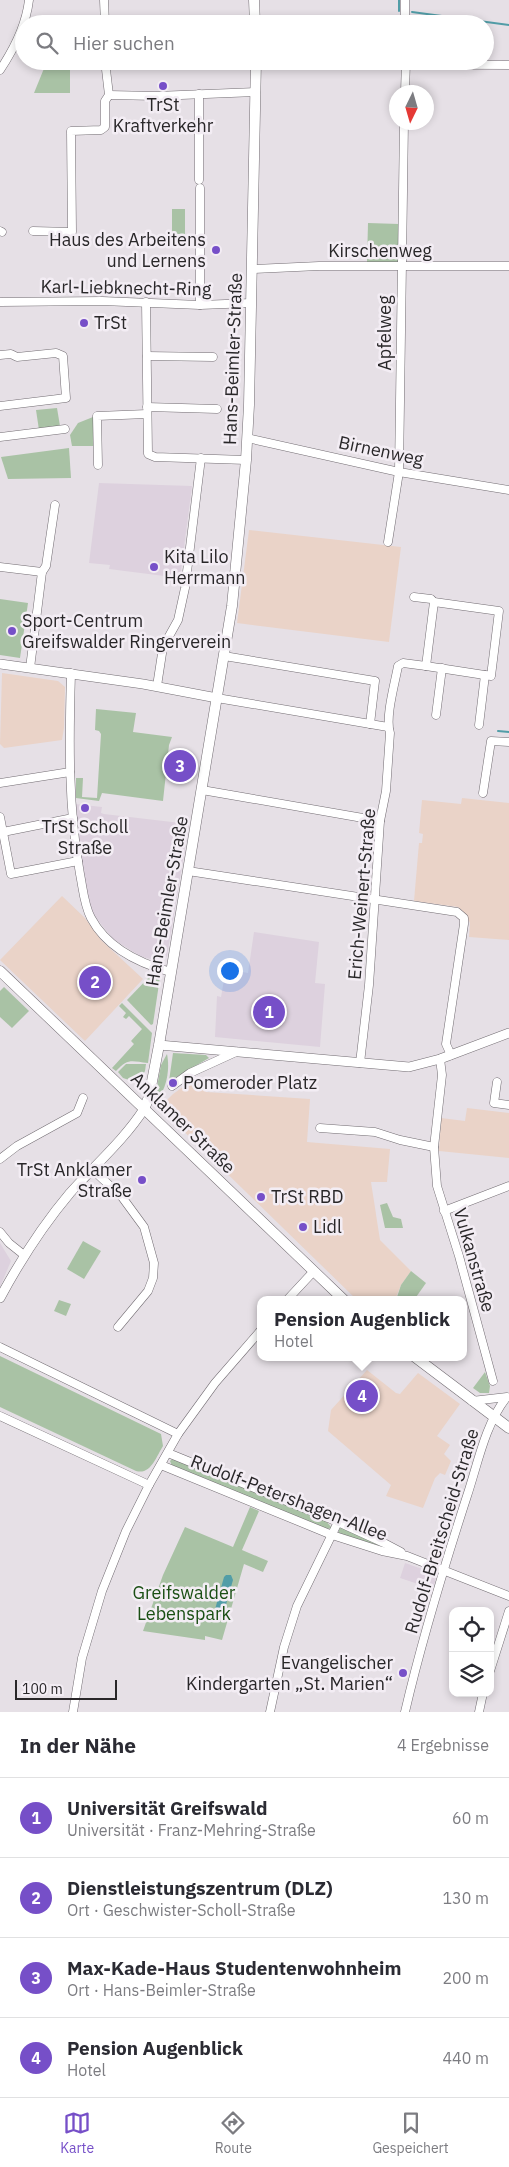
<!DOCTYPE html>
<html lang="de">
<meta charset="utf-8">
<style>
:root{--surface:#fff;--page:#f2f2f3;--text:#2b2b33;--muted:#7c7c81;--line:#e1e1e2;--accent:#764fc8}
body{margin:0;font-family:"IBM Plex Sans",sans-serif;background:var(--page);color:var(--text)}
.controls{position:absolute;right:15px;bottom:15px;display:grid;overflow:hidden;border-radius:10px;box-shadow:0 2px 8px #0003}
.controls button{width:45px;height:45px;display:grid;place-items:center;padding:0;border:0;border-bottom:1px solid var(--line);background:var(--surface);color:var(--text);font:25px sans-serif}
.compass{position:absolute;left:389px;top:85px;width:45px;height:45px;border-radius:50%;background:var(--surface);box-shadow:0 2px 8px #0003;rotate:185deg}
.scale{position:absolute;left:15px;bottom:12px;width:102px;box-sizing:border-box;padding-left:5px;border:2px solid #292729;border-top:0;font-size:14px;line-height:18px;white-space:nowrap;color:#292729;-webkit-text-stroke:4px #f3edf4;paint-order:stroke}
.you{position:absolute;left:229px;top:970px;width:18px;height:18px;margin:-12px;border:4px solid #fff;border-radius:50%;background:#1a73e8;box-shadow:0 0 0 8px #1a73e833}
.badge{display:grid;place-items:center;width:32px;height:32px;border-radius:50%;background:var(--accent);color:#fff;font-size:16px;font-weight:700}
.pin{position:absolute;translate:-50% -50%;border:2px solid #fff;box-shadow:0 1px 5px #0006}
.popup{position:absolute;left:257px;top:1296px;width:210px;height:65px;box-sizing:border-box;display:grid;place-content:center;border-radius:10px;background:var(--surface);filter:drop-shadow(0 1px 4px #0005);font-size:16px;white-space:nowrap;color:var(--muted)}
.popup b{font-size:19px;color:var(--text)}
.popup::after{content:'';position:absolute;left:50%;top:100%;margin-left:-10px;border:10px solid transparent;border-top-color:var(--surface)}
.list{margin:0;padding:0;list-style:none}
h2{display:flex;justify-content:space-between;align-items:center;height:65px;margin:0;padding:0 20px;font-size:21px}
h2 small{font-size:16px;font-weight:400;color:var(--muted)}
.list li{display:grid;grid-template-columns:32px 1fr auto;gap:15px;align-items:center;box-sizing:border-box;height:80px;padding:0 20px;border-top:1px solid var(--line)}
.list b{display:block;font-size:19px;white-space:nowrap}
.list p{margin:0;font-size:16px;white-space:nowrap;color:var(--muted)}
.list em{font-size:16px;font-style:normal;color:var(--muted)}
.icon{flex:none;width:28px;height:28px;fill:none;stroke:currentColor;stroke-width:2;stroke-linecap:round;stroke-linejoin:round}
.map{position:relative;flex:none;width:509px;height:1712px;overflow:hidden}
.search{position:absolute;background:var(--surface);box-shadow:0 2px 8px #0003;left:15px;right:15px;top:15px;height:55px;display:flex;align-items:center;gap:12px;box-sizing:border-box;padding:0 18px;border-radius:28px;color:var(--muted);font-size:19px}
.sheet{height:385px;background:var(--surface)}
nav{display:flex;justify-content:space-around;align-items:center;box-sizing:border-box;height:70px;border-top:1px solid var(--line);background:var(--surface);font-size:14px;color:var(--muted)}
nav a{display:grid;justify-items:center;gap:2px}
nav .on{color:var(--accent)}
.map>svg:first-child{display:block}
.commercial{fill:#ead3c8}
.built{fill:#ddd1de}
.green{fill:#a9c2a5}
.water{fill:#529da7}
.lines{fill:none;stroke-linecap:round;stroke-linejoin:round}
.stream{stroke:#529da7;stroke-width:2}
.minor-casing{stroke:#726c72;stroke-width:9}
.tertiary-casing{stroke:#726c72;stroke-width:10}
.secondary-casing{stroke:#726c72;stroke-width:11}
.minor{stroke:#fff;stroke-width:8}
.tertiary{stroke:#fff;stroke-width:9}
.secondary{stroke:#fff;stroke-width:10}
.poi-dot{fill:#764fc8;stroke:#f3edf4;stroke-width:2}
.labels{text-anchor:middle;stroke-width:5;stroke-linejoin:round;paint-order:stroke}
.poi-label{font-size:18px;fill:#292729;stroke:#f3edf4;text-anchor:start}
.street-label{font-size:18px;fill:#292729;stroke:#f3edf4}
.park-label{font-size:18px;fill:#1a4f14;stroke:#f3edf4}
</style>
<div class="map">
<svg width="509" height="1712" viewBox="0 0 509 1712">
<rect width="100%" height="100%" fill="#e6e0e6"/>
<g class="commercial">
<polygon points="249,530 401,547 389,642 237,623"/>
<polygon points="2,673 58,681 65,687 64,728 62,740 4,748 0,744"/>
<polygon points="462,798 509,803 509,940 469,937 470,923 466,915 458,907 414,901 419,843 422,843 423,834 419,833 422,800 461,804"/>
<polygon points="62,896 85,918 101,940 143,979 85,1041 0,960"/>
<polygon points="197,1077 206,1092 310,1099 307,1142 390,1149 387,1182 371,1182 380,1240 411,1271 401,1285 395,1300 357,1300 166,1114 164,1109 165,1102 173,1094"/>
<polygon points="467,1108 509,1113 509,1158 439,1151 441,1118 465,1121"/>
<polygon points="367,1370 396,1393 400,1394 418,1373 460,1404 437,1436 450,1445 444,1454 451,1461 445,1475 440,1473 435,1478 423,1508 386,1496 391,1485 328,1431 331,1410"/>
</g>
<g class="built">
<polygon points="99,483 192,486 180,578 109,569 110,565 89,563"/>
<polygon points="75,804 102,807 101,813 104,814 189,824 167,956 164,961 157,961 140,956 113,939 93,914 89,904 83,873"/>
<polygon points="254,932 319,942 315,983 325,984 320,1047 215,1037 217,996 221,997 226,969 248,973"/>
<polygon points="0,1243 11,1261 0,1287"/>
<polygon points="405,1563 437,1574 433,1589 400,1578"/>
</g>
<g class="green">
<polygon points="47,61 70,61 70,93 34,93"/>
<rect x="172" y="209" width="13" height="25"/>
<polygon points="368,223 399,224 399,262 367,262"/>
<polygon points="57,408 60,426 39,430 36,410"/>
<polygon points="93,417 94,446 72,446 70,435 78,423"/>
<polygon points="69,448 71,478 8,479 1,457"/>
<polygon points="0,599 28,603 20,658 0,655"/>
<polygon points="96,709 136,713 133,732 172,737 169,745 163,801 102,793 99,801 76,798 76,778 83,778 82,797 97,798 101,734 99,731 95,730"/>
<polygon points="154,972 160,977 153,1024 151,1025 127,1000"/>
<polygon points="4,987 29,1011 12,1028 0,1017 0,991"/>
<path d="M122,1003l30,30 -4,30c-17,-2 -20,-5 -32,8l-4,-3 22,-24 -3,-3 11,-12 -13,-13 -3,3 -3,-2 3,-4 -7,-7z"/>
<polygon points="173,1053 206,1055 209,1058 173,1079 168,1088"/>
<path d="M167,1054c3,14 0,35 -10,45l-2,-1 6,-33z"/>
<polygon points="126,1064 146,1064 145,1071 138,1083 123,1078 118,1072"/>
<polygon points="387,1203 393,1217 401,1219 403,1228 385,1228 380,1205"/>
<polygon points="83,1241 101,1251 84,1279 67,1269"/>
<polygon points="411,1271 426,1283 414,1300 401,1300 397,1297 401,1285"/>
<polygon points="59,1300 71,1304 66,1316 54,1311"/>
<path d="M0,1356l161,78 2,12c-7,11 -12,29 -27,25l-136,-64z"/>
<polygon points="485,1372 490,1386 489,1393 480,1393 473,1388"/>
<polygon points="173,1458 326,1521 332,1528 327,1529 172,1466 170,1461"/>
<polygon points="250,1507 259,1511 242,1550 268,1561 263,1572 244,1564 222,1640 205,1636 205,1640 143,1631 163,1575 185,1527 233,1547"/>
<polygon points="340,1527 382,1546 382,1548 338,1534"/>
</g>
<polygon class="water" points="226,1575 231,1575 233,1580 223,1615 219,1618 215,1616 214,1613 224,1577"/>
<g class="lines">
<g class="stream">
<polyline points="399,0 399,11"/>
<polyline points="412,12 509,25"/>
<polyline points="498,731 509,732"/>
</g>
<defs>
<g id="minor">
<polyline points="104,0 105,24"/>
<polyline points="405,0 405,24"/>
<polyline points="256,64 509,65"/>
<path d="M0,70c14,-21 26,-44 29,-70"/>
<polyline points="405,92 406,61"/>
<polyline points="109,95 156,96 256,92"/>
<polyline points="199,180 199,94"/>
<polyline points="200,188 200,305"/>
<polyline points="0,231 2,232"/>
<polyline points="33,231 72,232 71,131 101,130 105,127 105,101 109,95 105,61"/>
<polyline points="252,269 319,266 509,266"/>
<polyline points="0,302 102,301 200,305 251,303"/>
<polyline points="146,302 148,454 155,457 246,460"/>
<polyline points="0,355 11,354 17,357 56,353 63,356 66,398 0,406"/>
<polyline points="147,356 213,357"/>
<polyline points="147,407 217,409"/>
<polyline points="0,437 65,429"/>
<polyline points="247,438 399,472 509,490"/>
<polyline points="98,465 97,416 147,414"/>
<polyline points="388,542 399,472 404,122"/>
<polyline points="0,567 42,572"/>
<polyline points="414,597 431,599 434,602 499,611 491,676 426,666"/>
<polyline points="224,656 375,681 370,724"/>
<polyline points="30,668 42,572 46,566 55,505"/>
<path d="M71,673c-2,67 -3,135 9,201 3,15 4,31 11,44 16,30 50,46 80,54"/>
<polyline points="157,686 163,647 178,620 185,588 201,458"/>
<polyline points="217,698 388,727"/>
<polyline points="436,715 442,668"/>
<polyline points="479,725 485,675"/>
<polyline points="0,783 70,772"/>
<polyline points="202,790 380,821"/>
<polyline points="483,793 491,741 509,742"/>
<polyline points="0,817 11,874 78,861"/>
<polyline points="3,832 73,818"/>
<polyline points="188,871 457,912 464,918 464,924 446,1044 451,1055"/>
<polyline points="440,1059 442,1075 434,1147 437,1186 459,1256 493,1381"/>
<path d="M360,1063l9,-78 11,-164 6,-30 4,-58c-5,-16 5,-50 8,-67l5,-3 23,3 8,-64"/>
<polyline points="497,1082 494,1103 509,1105"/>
<polyline points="172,1086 190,1073 236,1052"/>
<polyline points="320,1128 375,1132 400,1140 434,1147"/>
<polyline points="0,1159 17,1146 77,1113 83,1098"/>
<polyline points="92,1169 122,1197 144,1227 154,1263 153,1278 148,1291 118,1327"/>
<polyline points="444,1211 509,1186"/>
<polyline points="0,1232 9,1243 24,1255"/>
<polyline points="287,1300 313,1272"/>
<polyline points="0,1347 178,1434"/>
<polyline points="472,1401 507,1397"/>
<polyline points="0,1416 149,1485"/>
<polyline points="168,1453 338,1522 384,1543 401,1552"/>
<polyline points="161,1465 332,1535 382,1551 407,1556 509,1596"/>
<polyline points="490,1671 509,1611"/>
<polyline points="73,1712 82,1658 102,1591 126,1531 149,1485 178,1434 215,1383 261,1330"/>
<polyline points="270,1712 284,1647 297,1606 338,1522"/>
<path d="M405,1712c17,-73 39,-145 62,-216 11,-33 18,-71 39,-98"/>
<polyline points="479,1712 483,1693"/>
</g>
<g id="tertiary">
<polyline points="0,664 143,684 217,698"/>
<polyline points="159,1045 409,1067 440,1059 509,1033"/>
<path d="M0,1298c20,-37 43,-73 70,-105 25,-28 54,-53 74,-84"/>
</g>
<g id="secondary">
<polyline points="254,0 255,24"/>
<polyline points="0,971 344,1300"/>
<polyline points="144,1109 149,1097 159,1045 232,606 246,460 249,405 256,61"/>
<polyline points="415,1357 509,1428"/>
</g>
</defs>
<use href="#minor" class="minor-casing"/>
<use href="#tertiary" class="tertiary-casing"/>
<use href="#secondary" class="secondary-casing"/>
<use href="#minor" class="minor"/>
<use href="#tertiary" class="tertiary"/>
<use href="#secondary" class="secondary"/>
</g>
<g class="poi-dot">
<circle cx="163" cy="86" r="5"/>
<circle cx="216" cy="250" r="5"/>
<circle cx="84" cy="323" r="5"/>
<circle cx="154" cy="567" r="5"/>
<circle cx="12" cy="631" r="5"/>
<circle cx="85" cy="808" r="5"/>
<circle cx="173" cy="1083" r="5"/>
<circle cx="142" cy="1180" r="5"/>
<circle cx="261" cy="1197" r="5"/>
<circle cx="303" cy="1227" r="5"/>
<circle cx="403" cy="1673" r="5"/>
</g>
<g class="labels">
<g class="poi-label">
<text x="163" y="111" text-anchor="middle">TrSt<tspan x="163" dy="21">Kraftverkehr</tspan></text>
<text x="206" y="246" text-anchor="end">Haus des Arbeitens<tspan x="206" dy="21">und Lernens</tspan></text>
<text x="94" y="329">TrSt</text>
<text x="164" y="563">Kita Lilo<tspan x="164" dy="21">Herrmann</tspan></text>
<text x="22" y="627">Sport-Centrum<tspan x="22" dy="21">Greifswalder Ringerverein</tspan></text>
<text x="85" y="833" text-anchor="middle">TrSt Scholl<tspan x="85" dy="21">Straße</tspan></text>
<text x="183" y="1089">Pomeroder Platz</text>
<text x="132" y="1176" text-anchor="end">TrSt Anklamer<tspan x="132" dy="21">Straße</tspan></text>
<text x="271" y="1203">TrSt RBD</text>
<text x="313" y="1233">Lidl</text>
<text x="393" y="1669" text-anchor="end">Evangelischer<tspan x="393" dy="21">Kindergarten „St. Marien“</tspan></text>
</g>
<g class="street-label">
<text x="380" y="257">Kirschenweg</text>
<text transform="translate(126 288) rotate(1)" y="6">Karl-Liebknecht-Ring</text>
<text transform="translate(385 333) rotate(-90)" y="6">Apfelweg</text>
<text transform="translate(233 359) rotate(-88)" y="6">Hans-Beimler-Straße</text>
<text transform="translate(381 451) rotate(12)" y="6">Birnenweg</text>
<text transform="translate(362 894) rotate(-85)" y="6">Erich-Weinert-Straße</text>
<text transform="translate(167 901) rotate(-80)" y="6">Hans-Beimler-Straße</text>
<text transform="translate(183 1123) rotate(44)" y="6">Anklamer Straße</text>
<text transform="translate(474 1260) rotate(74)" y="6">Vulkanstraße</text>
<text transform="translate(289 1498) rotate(21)" y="6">Rudolf-Petershagen-Allee</text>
<text transform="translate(442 1531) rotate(-73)" y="6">Rudolf-Breitscheid-Straße</text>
</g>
<g class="park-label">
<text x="184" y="1599">Greifswalder<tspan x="184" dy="21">Lebenspark</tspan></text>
</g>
</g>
</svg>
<div class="controls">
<button><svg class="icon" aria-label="locate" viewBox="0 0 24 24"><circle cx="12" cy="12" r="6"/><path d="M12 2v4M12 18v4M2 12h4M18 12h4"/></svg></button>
<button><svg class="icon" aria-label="layers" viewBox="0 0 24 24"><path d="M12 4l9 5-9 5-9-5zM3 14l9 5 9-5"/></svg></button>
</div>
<svg class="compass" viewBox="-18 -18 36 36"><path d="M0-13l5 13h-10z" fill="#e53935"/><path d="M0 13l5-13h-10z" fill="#7c7c81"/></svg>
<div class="scale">100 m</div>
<div class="you"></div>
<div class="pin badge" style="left:269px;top:1012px">1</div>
<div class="pin badge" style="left:95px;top:982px">2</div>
<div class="pin badge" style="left:180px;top:766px">3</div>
<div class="pin badge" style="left:362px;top:1396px">4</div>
<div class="popup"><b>Pension Augenblick</b>Hotel</div>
<div class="search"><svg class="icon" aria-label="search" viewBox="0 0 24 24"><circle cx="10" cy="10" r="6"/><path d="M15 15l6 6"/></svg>Hier suchen</div>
</div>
<section class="sheet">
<h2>In der Nähe<small>4 Ergebnisse</small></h2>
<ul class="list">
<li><span class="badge">1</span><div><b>Universität Greifswald</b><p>Universität · Franz-Mehring-Straße</p></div><em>60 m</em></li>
<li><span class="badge">2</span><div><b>Dienstleistungszentrum (DLZ)</b><p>Ort · Geschwister-Scholl-Straße</p></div><em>130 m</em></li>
<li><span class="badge">3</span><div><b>Max-Kade-Haus Studentenwohnheim</b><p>Ort · Hans-Beimler-Straße</p></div><em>200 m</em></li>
<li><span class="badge">4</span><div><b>Pension Augenblick</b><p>Hotel</p></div><em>440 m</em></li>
</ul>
</section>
<nav>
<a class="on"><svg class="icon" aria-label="map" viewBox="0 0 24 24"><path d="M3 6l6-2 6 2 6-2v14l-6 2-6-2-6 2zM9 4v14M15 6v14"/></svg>Karte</a>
<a><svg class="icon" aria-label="directions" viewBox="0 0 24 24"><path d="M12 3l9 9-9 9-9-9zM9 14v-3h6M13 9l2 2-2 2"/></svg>Route</a>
<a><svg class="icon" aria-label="saved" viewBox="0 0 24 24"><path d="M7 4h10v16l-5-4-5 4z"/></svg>Gespeichert</a>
</nav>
